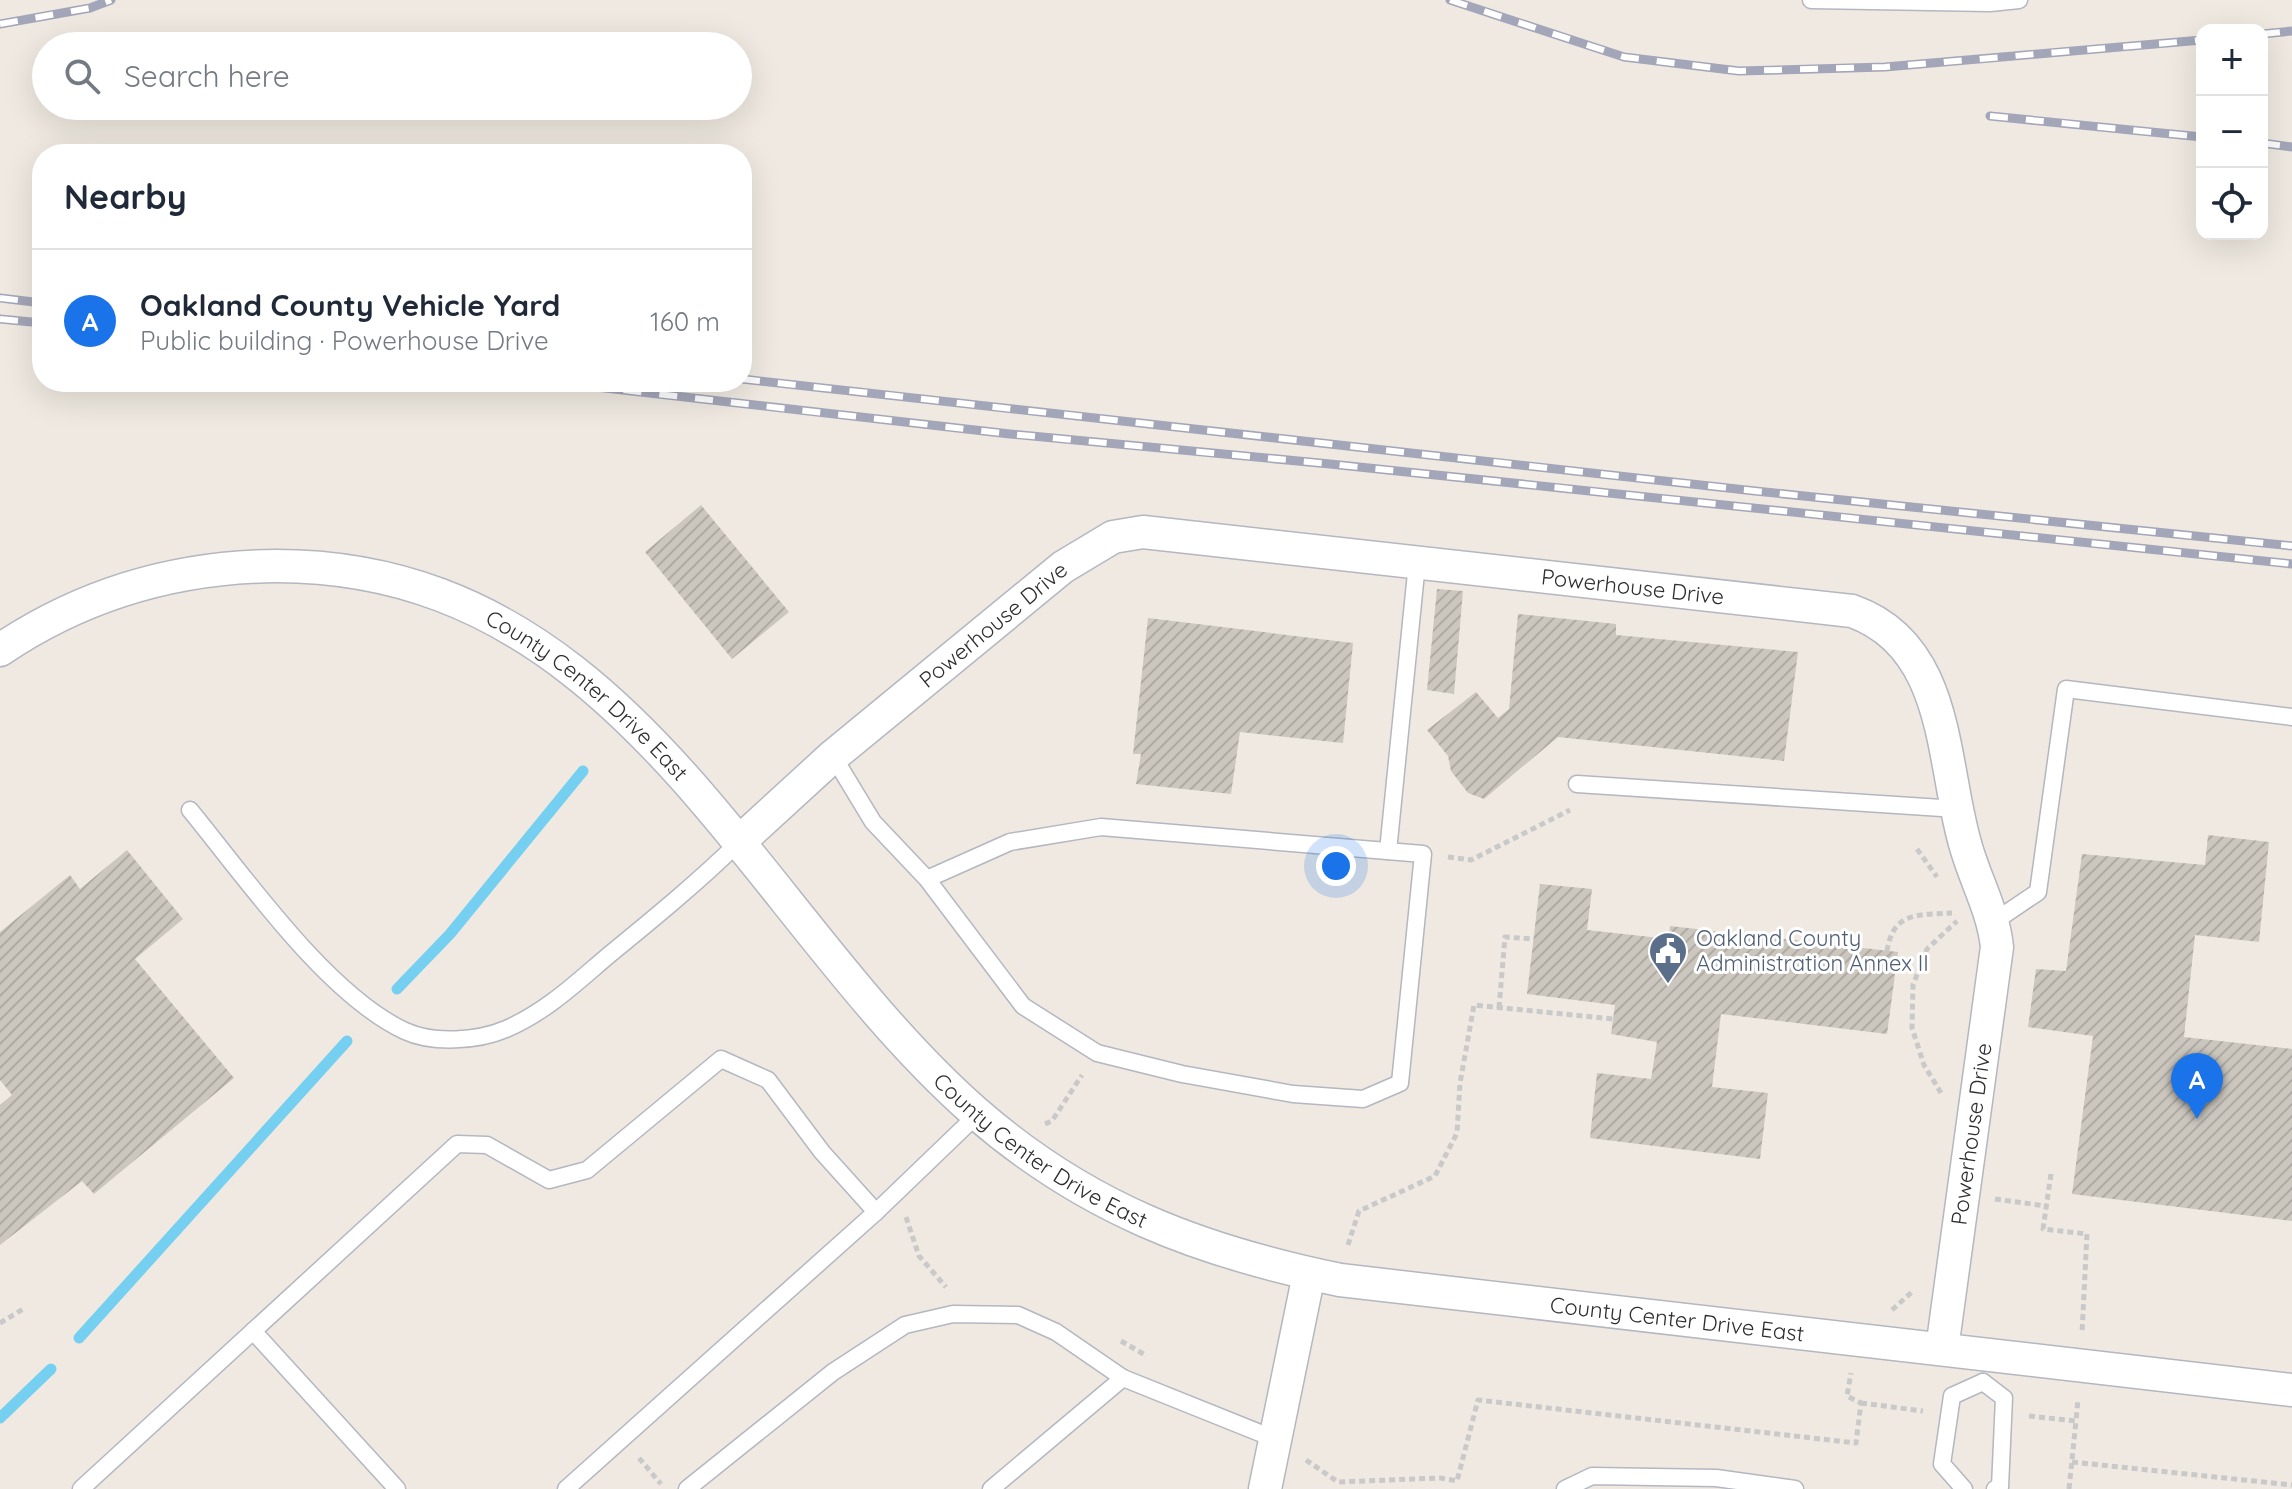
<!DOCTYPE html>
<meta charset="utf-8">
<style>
:root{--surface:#fff;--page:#f2f2f3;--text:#1f2937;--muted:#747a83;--line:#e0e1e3;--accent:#1a73e8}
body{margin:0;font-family:Quicksand,sans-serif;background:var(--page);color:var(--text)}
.controls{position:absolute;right:24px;top:24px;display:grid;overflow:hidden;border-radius:16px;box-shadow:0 8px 32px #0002}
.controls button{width:72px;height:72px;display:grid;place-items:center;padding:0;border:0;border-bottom:2px solid var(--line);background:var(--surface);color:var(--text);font:40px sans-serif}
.you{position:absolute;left:1336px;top:866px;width:28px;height:28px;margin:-20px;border:6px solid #fff;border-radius:50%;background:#1a73e8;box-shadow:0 0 0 12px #1a73e833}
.badge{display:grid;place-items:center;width:52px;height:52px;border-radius:50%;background:var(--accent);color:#fff;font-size:26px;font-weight:700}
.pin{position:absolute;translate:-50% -66px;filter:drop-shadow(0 2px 4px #0008)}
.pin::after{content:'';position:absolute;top:42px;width:28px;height:24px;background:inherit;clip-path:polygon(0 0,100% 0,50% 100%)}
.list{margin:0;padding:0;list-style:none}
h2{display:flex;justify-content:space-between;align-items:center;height:104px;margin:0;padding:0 32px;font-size:34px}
h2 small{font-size:26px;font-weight:400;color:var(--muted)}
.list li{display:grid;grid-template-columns:52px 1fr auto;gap:24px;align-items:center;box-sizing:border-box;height:144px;padding:0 32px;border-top:2px solid var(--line)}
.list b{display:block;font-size:30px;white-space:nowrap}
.list p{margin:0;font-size:26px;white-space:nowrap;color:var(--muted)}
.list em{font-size:26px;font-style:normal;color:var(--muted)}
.icon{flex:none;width:44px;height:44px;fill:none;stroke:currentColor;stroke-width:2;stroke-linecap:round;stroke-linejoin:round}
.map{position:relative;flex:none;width:2292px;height:1489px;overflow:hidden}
.search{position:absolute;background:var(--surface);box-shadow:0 8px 32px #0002;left:32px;top:32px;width:720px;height:88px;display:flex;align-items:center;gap:20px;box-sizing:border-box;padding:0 28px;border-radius:44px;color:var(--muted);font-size:30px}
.panel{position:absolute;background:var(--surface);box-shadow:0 8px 32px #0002;left:32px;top:144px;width:720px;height:248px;border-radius:32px}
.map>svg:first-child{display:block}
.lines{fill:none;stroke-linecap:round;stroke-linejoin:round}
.stream{stroke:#75cff0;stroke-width:11}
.building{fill:url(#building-hatch)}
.lane-casing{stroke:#b4b7c1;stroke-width:19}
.street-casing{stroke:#b4b7c1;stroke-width:35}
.path{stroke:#c9c9c9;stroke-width:5;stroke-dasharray:6 4;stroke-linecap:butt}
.lane{stroke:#fff;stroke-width:16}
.street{stroke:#fff;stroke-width:32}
.rail-casing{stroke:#a3a6b8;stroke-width:9}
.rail{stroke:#fff;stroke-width:6;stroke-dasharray:18;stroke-linecap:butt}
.labels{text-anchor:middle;stroke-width:6;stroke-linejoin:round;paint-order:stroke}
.street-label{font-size:22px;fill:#2e2e2e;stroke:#fff}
.service-label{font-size:22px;fill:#4e5e75;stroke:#fff;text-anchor:start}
</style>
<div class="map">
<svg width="2292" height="1489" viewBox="0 0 2292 1489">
<defs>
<pattern id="building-hatch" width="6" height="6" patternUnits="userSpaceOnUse" patternTransform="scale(2)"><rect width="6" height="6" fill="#cbc7bf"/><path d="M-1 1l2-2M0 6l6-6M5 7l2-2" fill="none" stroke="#afaba4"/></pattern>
</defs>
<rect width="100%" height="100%" fill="#efe9e1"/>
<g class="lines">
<g class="stream">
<polyline points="397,989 450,934 583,771"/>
<polyline points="79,1338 347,1041"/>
<polyline points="0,1418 51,1369"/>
</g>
</g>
<g class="building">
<polygon points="701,505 789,612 732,659 645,552"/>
<polygon points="1437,589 1463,591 1454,694 1427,690"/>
<polygon points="1518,614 1616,624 1616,635 1798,652 1784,761 1558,737 1484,799 1468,793 1451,771 1448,756 1427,730 1476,692 1498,718 1509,709"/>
<polygon points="1148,618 1353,643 1343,743 1240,732 1231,794 1136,784 1141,754 1133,754"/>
<polygon points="2208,835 2269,842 2259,942 2195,935 2184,1037 2292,1049 2292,1221 2072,1194 2093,1036 2028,1027 2036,969 2066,971 2082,854 2205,865"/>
<polygon points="127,850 183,919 135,959 234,1078 94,1194 82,1181 0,1245 0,1105 12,1095 0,1080 0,932 70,875 80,889"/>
<polygon points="1540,884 1592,889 1587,930 1669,939 1670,926 1898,952 1887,1034 1721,1014 1712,1087 1768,1093 1760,1159 1590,1138 1597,1073 1651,1079 1657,1042 1611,1034 1615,1005 1527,994"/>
</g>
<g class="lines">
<defs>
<g id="lane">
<polyline points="1811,0 1990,3 2019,0"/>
<polyline points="833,756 873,822 927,879 1023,1006 1097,1053 1182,1074 1293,1094 1363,1099 1400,1083 1423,854 1101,827 1010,842 927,879"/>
<polyline points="1577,784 1957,809"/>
<path d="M190,810c55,67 137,185 215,221 28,13 73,10 101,-2 40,-17 71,-47 103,-74 44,-36 88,-72 129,-112"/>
<polyline points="1388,851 1417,563"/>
<polyline points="1995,921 2038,892 2066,689 2292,717"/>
<polyline points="253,1331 397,1489"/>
<polyline points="1983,1382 2004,1398 2000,1487 1995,1489"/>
<polyline points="81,1489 457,1144 487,1145 549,1180 587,1170 721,1059 768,1080 822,1152 876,1212"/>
<polyline points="566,1489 876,1212 978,1114"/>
<polyline points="687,1489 833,1372 905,1325 953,1314 1018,1315 1056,1332 1123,1378 1275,1439"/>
<polyline points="991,1489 1123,1378"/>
<polyline points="1565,1489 1592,1476 1716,1478 1795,1489"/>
<polyline points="1964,1489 1942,1464 1952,1396 1983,1382"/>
</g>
<g id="street">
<path id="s1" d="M0,650c83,-56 175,-83 276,-84 351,0 472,346 699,546 110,96 224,139 365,168l952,110"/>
<path id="s2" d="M738,843l95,-87 230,-189 50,-30 30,-5 709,79c99,35 89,153 114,236 10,35 27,63 31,100l-55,402"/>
<polyline points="1265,1489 1309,1274"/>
</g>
</defs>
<use href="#lane" class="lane-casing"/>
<use href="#street" class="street-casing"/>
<g class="path">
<polyline points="1917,849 1937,877"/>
<polyline points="1448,857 1471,860 1570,810"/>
<path d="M1887,951c6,-40 32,-36 65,-38"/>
<polyline points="1499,1008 1505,937 1533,939"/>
<polyline points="1941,1093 1924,1065 1912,1028 1913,985 1927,949 1957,921"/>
<polyline points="1045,1124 1052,1121 1082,1075"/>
<polyline points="2051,1174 2043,1229 2087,1234 2082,1333"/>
<polyline points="1995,1199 2046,1206"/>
<polyline points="906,1217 919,1256 946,1287"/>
<polyline points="1348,1245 1359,1211 1435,1176 1457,1133 1460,1083 1474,1005 1613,1019"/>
<polyline points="1892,1310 1914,1290"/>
<polyline points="0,1323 25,1308"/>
<polyline points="1121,1341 1147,1356"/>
<polyline points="1861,1403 1923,1411"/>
<polyline points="2029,1416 2076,1421 2078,1399"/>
<polyline points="639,1458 661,1484"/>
<polyline points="1306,1460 1338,1482 1440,1478 1457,1481 1478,1400 1856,1443 1861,1403 1847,1396 1851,1373"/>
<polyline points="2072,1462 2292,1485"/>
<polyline points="2069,1489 2076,1421"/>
</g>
<use href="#lane" class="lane"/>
<use href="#street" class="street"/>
<defs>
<g id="rail">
<polyline points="1450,0 1624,57 1739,71 1885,67 2202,40"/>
<polyline points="0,24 90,8 111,0"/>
<polyline points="2262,34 2292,31"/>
<polyline points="1990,116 2202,137"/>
<polyline points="2262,143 2292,147"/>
<polyline points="0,298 42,303"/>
<polyline points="0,319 42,323"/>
<polyline points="742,379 1755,491 2292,546"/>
<polyline points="552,382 1010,434 1330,464 2292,564"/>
</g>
</defs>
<use href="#rail" class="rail-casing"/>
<use href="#rail" class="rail"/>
</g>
<defs>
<symbol id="civic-pin" viewBox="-11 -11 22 30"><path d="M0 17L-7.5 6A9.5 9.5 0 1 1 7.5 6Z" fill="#5c6f8a" stroke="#fff"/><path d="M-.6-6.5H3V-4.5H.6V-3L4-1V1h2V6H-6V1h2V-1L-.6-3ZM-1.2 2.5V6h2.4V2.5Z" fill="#fff"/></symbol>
</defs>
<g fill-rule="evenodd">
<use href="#civic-pin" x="1646" y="929" width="44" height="60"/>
</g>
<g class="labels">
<g class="street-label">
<text dy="8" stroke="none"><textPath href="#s2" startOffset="1008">Powerhouse Drive</textPath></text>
<text dy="8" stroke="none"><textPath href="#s2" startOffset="336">Powerhouse Drive</textPath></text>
<text dy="8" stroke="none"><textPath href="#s1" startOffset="640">County Center Drive East</textPath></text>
<text transform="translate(1971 1134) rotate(-82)" y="8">Powerhouse Drive</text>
<text dy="8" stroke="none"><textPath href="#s1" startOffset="1288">County Center Drive East</textPath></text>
<text dy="8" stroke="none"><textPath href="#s1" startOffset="1958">County Center Drive East</textPath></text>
</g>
<g class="service-label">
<text x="1696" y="946">Oakland County<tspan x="1696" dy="25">Administration Annex II</tspan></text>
</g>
</g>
</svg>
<div class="controls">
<button>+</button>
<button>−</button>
<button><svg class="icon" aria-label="locate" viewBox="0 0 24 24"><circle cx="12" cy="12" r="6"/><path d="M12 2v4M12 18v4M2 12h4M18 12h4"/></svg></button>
</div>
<div class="you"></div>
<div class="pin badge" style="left:2197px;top:1119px">A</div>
<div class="search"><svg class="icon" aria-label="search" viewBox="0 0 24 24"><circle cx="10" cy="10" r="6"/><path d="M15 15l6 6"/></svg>Search here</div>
<section class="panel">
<h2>Nearby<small></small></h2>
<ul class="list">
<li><span class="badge">A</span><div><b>Oakland County Vehicle Yard</b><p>Public building · Powerhouse Drive</p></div><em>160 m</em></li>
</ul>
</section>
</div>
